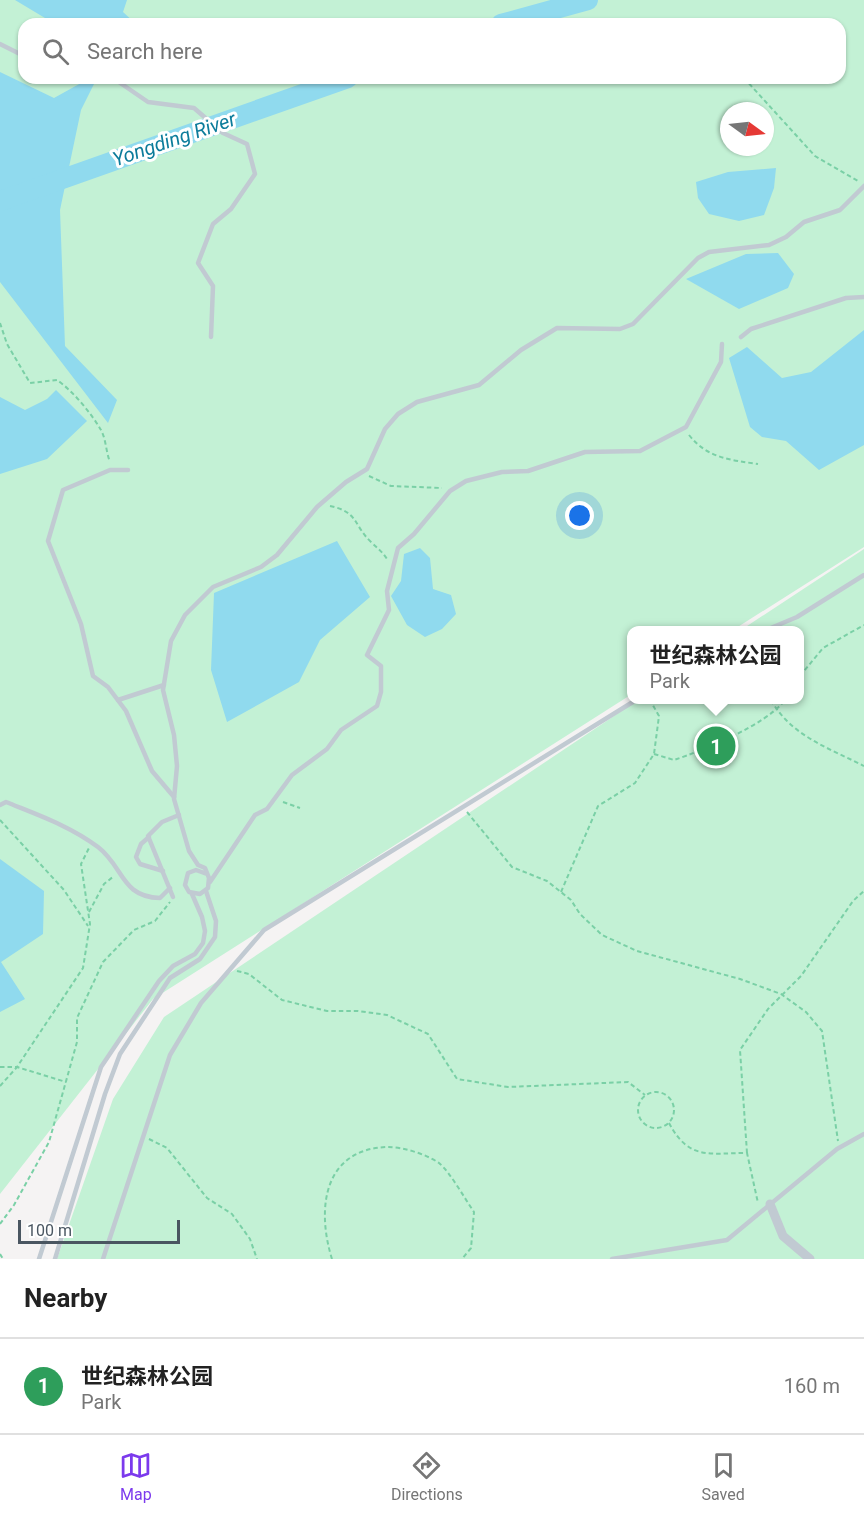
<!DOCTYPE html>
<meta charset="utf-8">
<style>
:root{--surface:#fff;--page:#f6f6f6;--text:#222;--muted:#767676;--line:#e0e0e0;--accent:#7c3aed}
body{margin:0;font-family:Roboto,"Noto Sans SC",sans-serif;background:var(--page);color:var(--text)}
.compass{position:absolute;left:720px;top:102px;width:54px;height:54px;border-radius:50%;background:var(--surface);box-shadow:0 2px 4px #0004;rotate:105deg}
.scale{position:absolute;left:18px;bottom:15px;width:162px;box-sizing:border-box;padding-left:6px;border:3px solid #4a5661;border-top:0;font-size:16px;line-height:21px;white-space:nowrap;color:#4a5661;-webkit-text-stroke:4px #fff;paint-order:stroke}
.you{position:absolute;left:580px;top:516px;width:21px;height:21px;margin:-15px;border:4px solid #fff;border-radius:50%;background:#1a73e8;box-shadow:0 0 0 9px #1a73e833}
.badge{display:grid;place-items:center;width:39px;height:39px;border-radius:50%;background:var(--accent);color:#fff;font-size:20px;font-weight:700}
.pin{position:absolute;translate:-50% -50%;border:3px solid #fff;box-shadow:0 2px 6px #0006}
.popup{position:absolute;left:627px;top:626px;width:177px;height:78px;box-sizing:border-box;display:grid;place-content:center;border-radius:12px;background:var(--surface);filter:drop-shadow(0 2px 4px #0005);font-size:20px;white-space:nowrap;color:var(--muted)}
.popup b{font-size:22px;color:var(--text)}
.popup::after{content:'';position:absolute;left:50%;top:100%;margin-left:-12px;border:12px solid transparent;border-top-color:var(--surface)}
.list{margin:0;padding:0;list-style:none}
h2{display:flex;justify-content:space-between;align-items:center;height:78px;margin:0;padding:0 24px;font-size:26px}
h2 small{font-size:20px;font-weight:400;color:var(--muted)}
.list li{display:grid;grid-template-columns:39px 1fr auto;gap:18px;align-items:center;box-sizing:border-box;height:96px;padding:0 24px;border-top:2px solid var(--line)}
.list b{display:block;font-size:22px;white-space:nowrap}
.list p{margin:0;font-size:20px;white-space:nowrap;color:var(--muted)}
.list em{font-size:20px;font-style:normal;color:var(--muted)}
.icon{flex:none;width:33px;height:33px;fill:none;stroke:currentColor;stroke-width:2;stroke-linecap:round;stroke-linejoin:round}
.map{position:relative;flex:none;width:864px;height:1259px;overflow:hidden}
.search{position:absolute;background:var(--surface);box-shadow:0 2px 4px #0004;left:18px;right:18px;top:18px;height:66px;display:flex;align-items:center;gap:15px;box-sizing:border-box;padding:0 21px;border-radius:18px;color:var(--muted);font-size:22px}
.sheet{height:174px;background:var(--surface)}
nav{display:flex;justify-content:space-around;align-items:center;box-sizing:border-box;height:84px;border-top:2px solid var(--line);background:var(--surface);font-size:16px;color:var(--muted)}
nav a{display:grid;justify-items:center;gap:3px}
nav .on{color:var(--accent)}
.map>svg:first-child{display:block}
.green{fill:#c3f1d5;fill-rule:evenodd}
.water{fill:#90daee}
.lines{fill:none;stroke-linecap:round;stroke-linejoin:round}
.river{stroke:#90daee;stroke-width:20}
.path{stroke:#7ad0a6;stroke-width:2;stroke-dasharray:4.5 3;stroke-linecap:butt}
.lane{stroke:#c1cad2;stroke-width:4.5}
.street{stroke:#c1cad2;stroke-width:9}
.labels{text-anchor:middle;stroke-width:6;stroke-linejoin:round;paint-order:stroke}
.water-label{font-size:20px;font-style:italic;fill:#0c7c9b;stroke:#fff}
</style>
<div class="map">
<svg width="864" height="1259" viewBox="0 0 864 1259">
<rect width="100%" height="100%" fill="#f5f3f3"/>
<g class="green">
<path d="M0,0h864v547l-131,83h-101v64l-479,305 -153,195zM24,24h816v54h-816zM729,111h36v36h-36z"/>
<polygon points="864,549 864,1259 57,1259 113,1099 164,1017 638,700 800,700 800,630 741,630"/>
</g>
<g class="water">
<polygon points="15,0 127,0 123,12 136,24 55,24"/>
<polygon points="0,72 54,98 90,78 97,78 81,110 60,210 65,346 117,400 108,423 0,282"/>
<polygon points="776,168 774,188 764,215 739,221 709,214 698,198 696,182 728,172"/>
<polygon points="778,253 794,274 788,288 739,309 686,279 746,254"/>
<polygon points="864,330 864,445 819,470 786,441 762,437 750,427 729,358 747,347 782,378 811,372"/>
<polygon points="56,390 87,421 47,459 0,474 0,397 25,410 47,399"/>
<polygon points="337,541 370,597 320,640 299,682 227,722 211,670 214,593"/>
<polygon points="420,548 430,558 433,589 451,595 456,614 442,629 425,637 407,625 391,596 401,581 404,554"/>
<polygon points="0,859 44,891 43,934 1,962 25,999 0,1012"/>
</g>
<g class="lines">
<g class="river">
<polyline points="501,24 588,0"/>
<polyline points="0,201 348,78"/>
</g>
<g class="path">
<polyline points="744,78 815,156 858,181"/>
<path d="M0,323l7,21 23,39 27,-3c16,11 34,33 44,50 5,9 5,22 9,32"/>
<path d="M689,435c18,23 41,25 69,29"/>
<polyline points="369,476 391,486 442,488"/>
<path d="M330,506c29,6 23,19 41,36 6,6 11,9 16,17"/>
<polyline points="800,676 823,648 864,625"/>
<path d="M771,700c20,36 58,48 93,66"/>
<path d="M654,754l20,6c30,-10 92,-35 111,-60"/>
<polyline points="283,802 300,808"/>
<polyline points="467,812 512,867 547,881 571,900 580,914 602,935 637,951 740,979 781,994 806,1012 822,1031 838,1141"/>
<polyline points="0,820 64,890 88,926"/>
<polyline points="561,892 598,806 635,783 654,754 659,716 650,700"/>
<polyline points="89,912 104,884 114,876"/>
<polyline points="237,971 249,974 282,1000 327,1011 358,1011 387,1015 428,1034 457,1079 508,1087 628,1082 645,1095"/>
<polyline points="0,1067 17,1067 66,1082"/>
<polyline points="0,1086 17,1067 83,968 90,924 81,864 89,848"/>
<circle cx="656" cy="1110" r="18"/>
<path d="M669,1123c20,38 41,30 78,30l11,50"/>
<polyline points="149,1139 167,1148 207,1198 232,1214 250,1239 257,1259"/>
<polyline points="747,1153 740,1050 768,1009 801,976 853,901 864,891"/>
<polyline points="0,1224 14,1205 49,1142 77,1042 77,1018 103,962 134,930 155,921 170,902"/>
<polyline points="0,1254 3,1259"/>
<path d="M332,1259c-16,-51 -8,-110 55,-112 16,0 39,7 52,16 11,9 26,36 35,49l-3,36 -9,11"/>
</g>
<g class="lane">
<polyline points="0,44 24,56"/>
<polyline points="113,78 148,102 194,108 223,133 247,144 255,174 231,209 213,224 198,263 213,286 211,337"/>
<polyline points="741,337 751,329 846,298 864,297"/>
<polyline points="128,470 110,470 63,490 48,541 81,624 93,676 108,687 126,711 152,771 174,797"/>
<polyline points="766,630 797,617 864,575"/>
<polyline points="118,700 164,685"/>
<path d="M0,805l6,-3c32,13 64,24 92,45 26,20 23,50 62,51l10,-10"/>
<polyline points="149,837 141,844 136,857 140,864 163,871"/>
<polyline points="207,874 196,870 188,873 185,885 189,892 200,894 208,888 209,878 205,868 198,865 189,851 174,799 177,766 174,735 163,690 171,641 185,615 213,587 261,567 277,555 317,507 346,482 367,469 385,429 398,414 417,402 479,385 521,350 557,328 620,329 633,324 698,258 709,252 769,245 786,237 804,222 840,210 864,186"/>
<polyline points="210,882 255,815 267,809 292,775 327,749 341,730 377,706 381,692 381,666 367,655 389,610 387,591 398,548 414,534 450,491 466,481 502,472 528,471 585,452 640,451 686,427 721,362 722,344"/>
<polyline points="173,897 148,836 162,822 179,815"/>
<polyline points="39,1259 101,1067 159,981 173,966 195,954 203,943 205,931 202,917 192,894"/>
<polyline points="55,1259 105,1094 120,1054 170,978 200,959 215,937 216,921 206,891"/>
<polyline points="103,1259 170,1055 201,1003 264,930 636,700"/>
<polyline points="612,1259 727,1240 837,1149 864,1134"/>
</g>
<polyline class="street" points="770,1204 783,1236 810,1259"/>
</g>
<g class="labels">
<g class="water-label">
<text transform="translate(174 139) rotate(-19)" y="7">Yongding River</text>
</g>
</g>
</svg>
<svg class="compass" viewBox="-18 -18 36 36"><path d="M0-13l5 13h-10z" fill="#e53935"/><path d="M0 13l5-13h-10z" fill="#767676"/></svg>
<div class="scale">100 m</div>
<div class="you"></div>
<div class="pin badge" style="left:716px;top:746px;background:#2e9e5b">1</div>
<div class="popup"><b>世纪森林公园</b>Park</div>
<div class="search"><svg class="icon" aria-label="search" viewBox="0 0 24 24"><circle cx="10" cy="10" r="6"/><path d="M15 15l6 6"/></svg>Search here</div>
</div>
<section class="sheet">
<h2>Nearby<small></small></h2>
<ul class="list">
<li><span class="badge" style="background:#2e9e5b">1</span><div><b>世纪森林公园</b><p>Park</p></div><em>160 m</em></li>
</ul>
</section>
<nav>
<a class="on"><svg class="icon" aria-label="map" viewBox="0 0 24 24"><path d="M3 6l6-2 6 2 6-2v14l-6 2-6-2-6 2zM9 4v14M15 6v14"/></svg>Map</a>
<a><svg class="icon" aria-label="directions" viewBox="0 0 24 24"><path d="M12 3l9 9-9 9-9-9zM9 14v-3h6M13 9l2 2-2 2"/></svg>Directions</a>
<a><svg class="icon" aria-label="saved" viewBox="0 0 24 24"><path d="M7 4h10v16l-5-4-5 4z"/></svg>Saved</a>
</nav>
